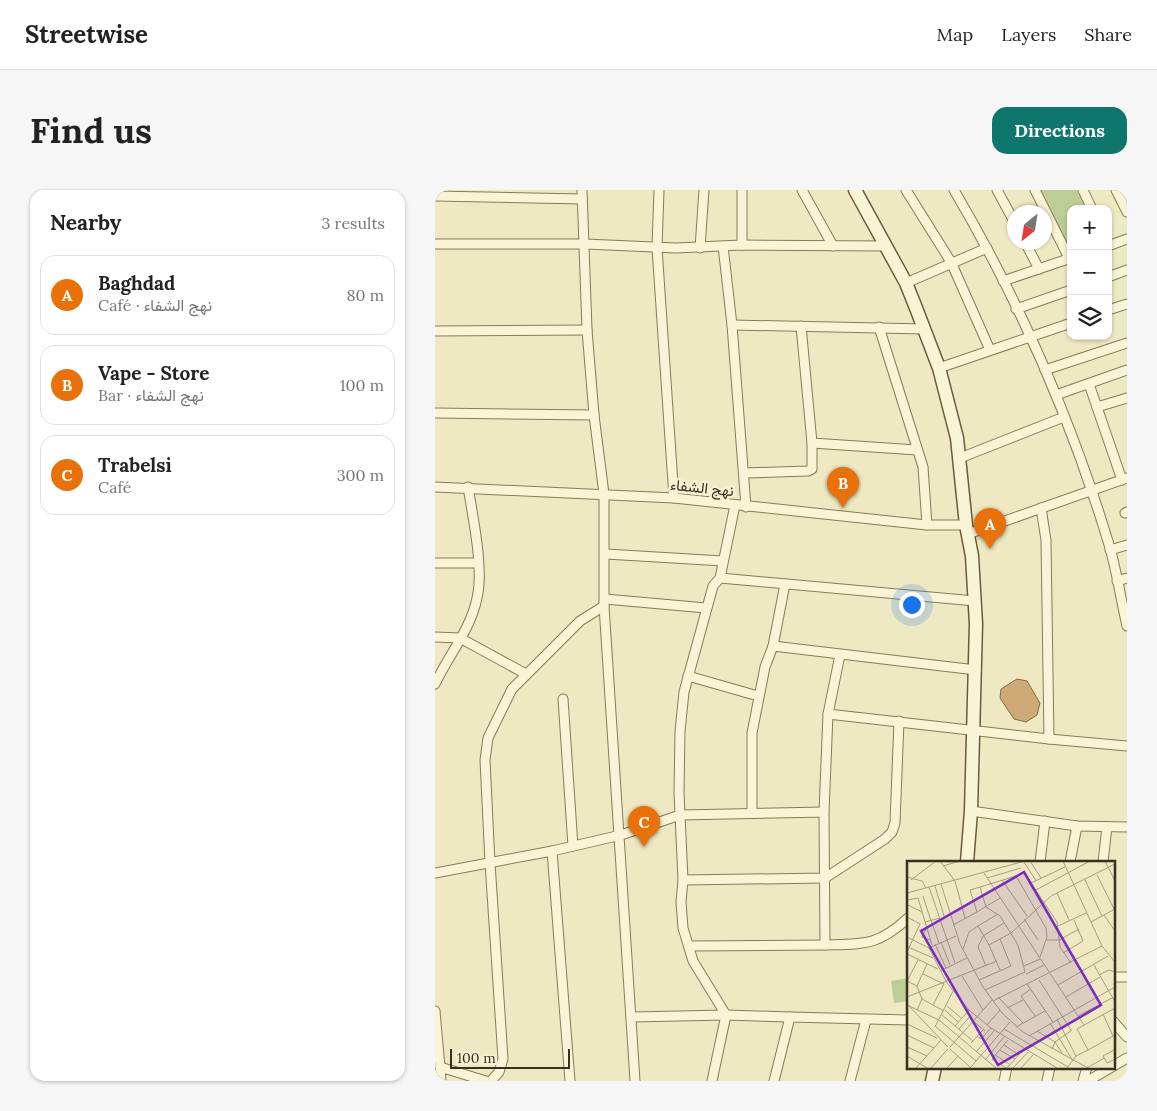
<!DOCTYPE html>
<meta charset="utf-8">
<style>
:root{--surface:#fff;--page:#f6f6f6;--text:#222;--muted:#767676;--line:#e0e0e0;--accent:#0f766e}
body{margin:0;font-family:Lora,Vazirmatn,serif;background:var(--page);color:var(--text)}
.controls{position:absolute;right:15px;top:15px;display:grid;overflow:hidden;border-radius:10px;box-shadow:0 1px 4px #0004}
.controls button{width:45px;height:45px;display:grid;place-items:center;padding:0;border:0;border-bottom:1px solid var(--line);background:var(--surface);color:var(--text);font:25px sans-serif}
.compass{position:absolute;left:572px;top:15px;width:45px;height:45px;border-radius:50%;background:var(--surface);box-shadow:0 1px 4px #0004;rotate:210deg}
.scale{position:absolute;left:15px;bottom:12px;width:120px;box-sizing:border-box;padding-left:5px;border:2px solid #382f1e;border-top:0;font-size:14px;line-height:18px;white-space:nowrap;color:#382f1e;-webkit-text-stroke:4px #f6f1d2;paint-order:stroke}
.you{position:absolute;left:476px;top:414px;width:18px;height:18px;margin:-12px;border:4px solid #fff;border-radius:50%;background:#1a73e8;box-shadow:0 0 0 8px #1a73e833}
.badge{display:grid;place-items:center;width:32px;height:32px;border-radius:50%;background:var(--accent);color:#fff;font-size:16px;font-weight:700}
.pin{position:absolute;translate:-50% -41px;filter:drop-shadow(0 1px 2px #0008)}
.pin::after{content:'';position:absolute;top:26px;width:18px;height:15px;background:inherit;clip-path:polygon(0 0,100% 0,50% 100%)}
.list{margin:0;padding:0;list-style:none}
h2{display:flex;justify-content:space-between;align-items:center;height:65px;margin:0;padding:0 20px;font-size:21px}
h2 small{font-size:16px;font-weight:400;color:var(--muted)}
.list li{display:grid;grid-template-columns:32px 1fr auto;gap:15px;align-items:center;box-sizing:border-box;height:80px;margin:0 10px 10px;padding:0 10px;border:1px solid var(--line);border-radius:15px}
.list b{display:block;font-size:19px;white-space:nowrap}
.list p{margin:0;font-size:16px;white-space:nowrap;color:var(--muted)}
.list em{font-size:16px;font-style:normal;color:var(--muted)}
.icon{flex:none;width:28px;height:28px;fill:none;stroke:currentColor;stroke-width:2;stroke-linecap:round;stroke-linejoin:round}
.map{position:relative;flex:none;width:692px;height:891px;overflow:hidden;border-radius:15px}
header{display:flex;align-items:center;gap:30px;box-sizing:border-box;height:70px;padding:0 25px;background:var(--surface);border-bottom:1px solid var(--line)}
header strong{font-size:24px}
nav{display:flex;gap:28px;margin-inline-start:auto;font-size:18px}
.intro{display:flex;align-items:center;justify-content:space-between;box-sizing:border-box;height:120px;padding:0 30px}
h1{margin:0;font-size:35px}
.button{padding:12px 22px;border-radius:15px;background:var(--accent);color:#fff;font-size:18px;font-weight:700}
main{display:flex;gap:30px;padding:0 30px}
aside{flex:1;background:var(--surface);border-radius:15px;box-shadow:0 1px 4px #0004}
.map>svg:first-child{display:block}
.green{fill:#bdcd96}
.building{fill:#cdaa78;stroke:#88683f}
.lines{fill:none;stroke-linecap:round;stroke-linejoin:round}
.street-casing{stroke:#897a59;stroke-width:11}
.secondary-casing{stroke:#6a5b3c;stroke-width:15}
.street{stroke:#f9f4d6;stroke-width:9}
.secondary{stroke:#f9f4d6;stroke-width:12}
.labels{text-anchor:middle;stroke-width:5;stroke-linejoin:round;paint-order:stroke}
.street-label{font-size:15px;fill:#382f1e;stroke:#f6f1d2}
.inset-road{fill:none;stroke:#a59f80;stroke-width:1}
.view{fill:#7b2cbf;fill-opacity:0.15;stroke:#7b2cbf;stroke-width:2.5}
.inset-edge{fill:none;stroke:#382f1e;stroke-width:2.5}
</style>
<header>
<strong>Streetwise</strong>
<nav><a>Map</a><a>Layers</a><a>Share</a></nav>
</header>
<div class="intro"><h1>Find us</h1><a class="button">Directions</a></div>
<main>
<aside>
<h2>Nearby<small>3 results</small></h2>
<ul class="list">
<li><span class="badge" style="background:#e8710a">A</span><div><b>Baghdad</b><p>Café · نهج الشفاء</p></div><em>80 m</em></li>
<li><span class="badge" style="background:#e8710a">B</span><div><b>Vape - Store</b><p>Bar · نهج الشفاء</p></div><em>100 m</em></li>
<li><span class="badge" style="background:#e8710a">C</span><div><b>Trabelsi</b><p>Café</p></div><em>300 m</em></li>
</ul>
</aside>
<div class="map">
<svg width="692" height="891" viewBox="0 0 692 891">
<rect width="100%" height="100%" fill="#eee9c2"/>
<g class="green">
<polygon points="603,0 642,0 652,19 636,19 636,61"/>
<polygon points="473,788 473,811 459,813 456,791"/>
</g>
<polygon class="building" points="582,489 592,491 605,513 602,525 591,532 579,529 565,508 566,499"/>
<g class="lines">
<defs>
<g id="street">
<polyline points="147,0 152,140 159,225 169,304 169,416 200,891"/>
<polyline points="224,0 222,58 239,308"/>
<polyline points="307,0 307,55"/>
<polyline points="367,0 398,56"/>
<polyline points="471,0 516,72 555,160"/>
<path d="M519,0c66,112 119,234 156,358 7,25 11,52 17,78"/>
<polyline points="562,0 580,33"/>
<polyline points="600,0 634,68"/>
<polyline points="648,0 657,19"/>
<polyline points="681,0 692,22"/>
<polyline points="0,6 147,9"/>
<polyline points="590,52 604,79"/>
<polyline points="0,54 150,54 241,58 307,55 451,56"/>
<polyline points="288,56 297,135 311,317"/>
<polyline points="673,56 692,49"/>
<polyline points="265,58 269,0"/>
<polyline points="673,87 692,80"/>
<polyline points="568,91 636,68"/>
<polyline points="471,93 552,58"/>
<polyline points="581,119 636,100"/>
<polyline points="673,120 692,114"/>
<polyline points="297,135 490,139"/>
<polyline points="444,137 488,277 492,335"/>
<polyline points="0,141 152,140"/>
<polyline points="504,178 636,133"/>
<polyline points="610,180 692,153"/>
<polyline points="654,194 687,290"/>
<polyline points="621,205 692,180"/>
<polyline points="662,217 692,208"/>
<polyline points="0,223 159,225"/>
<polyline points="377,253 482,260"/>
<polyline points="525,268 629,227"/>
<polyline points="309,283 373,281 377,279 377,253 366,136"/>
<polyline points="0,297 239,308 492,335 531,335"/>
<polyline points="606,318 611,350 614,549"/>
<polyline points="690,323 692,322"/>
<polyline points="533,344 692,288"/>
<polyline points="675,360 692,355"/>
<polyline points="171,364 288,371"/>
<polyline points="0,373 42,373"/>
<polyline points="285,388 300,315"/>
<polyline points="682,391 692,388"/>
<polyline points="170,409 271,418"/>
<polyline points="0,447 25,448 91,484"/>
<polyline points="338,456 350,394"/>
<polyline points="253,486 323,506"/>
<path d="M0,494c13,-28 36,-55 42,-86 7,-29 -4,-80 -9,-111"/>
<polyline points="128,509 138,656"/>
<polyline points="393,524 614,549 692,556"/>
<polyline points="536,621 642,636 692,637"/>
<polyline points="389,622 393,524 405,465"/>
<polyline points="317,623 317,543 330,477 338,456 541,480"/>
<polyline points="117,661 135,891"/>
<polyline points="605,672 610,631"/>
<polyline points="635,672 642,636"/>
<polyline points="668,672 672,637"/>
<path d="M0,683l117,-22 69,-16 59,-20 144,-3 1,133c39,-1 53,1 83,-27"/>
<polyline points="248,690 390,688 450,649 457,642 460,633 464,531"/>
<polyline points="254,756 390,755"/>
<polyline points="678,787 692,787"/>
<polyline points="0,821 5,877"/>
<polyline points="197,827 291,825 355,827"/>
<polyline points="678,831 692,847"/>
<polyline points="6,891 5,877 51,891"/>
<polyline points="56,891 64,882 68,869 55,673 50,570 53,548 77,499 145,431 169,416"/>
<polyline points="277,891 291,825 258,771 248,738 246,712 248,690 244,603 245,541 249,502 278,396 285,388 540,411"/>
<polyline points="339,891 355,827 473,830"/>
<polyline points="415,891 431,830"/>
<polyline points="569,891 572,877"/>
<polyline points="612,891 615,877"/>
<polyline points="648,891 652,877"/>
<polyline points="653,891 692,868"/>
</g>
<g id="secondary">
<polyline points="420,0 471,93 481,118 504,178 522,248 531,335 537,366 541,434 536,621 532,672"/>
<polyline points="497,891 500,877"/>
</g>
</defs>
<use href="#street" class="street-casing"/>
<use href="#secondary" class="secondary-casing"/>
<use href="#street" class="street"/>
<use href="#secondary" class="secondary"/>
</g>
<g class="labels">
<g class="street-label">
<text transform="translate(267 298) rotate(6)" y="5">نهج الشفاء</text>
</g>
</g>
<g transform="translate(472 671)">
<rect width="208" height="208" fill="#eee9c2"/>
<path class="inset-road" d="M33,0l15,20 10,37M123,0l11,17M156,0l39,85 13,16M198,0l10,20M117,1l12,19M36,5l17,-5M77,12l100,152M118,13l32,48 3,25 11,16M190,14l17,34M0,16l15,4 4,7M80,17l34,-10M4,19l25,-19M95,19l25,36M178,19l17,36M124,22l34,-16M34,23l19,60 23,43 19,26 21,19 65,36M28,25l9,30M22,26l26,76M73,26l36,-11 30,52 1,9 -7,20M129,29l54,-29M0,32l118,-32M150,32l12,27M16,35l8,25M0,39l11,-2 14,47M1,44l14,7M70,51l23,-14M197,54l11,16M0,56l13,7 -13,28M117,58l14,21M24,59l8,23M18,61l15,-4M184,61l24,-13M46,64l24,-13 -7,-22 10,-3 6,20 14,9 18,29 7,27 -40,18M71,65l20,-12M151,65l28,-13M20,66l-5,10 8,3M49,75l-27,12 18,35 22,27 22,18 66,40M0,76l22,11M139,79h13l20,-11M34,81l9,23M28,83l11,24M82,84l11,25M1,86l25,11M56,88l6,-17 9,-6 11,19 22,-12 40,-37 64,-32M156,92l20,-12 -9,-21M0,93l31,15M187,104l21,37M79,105l-8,-19 5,-11 21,-13M117,105l16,-7M33,110l27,-13M16,113l21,10 -11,21M119,113l18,-9M192,114l10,-5 6,2M55,115l21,34M72,119l32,-14 -11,-27M132,119l32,50M120,123l26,38M151,124l50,-29M10,125l-10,-5 11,-21M124,128l-10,7 14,20M0,136l90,-36M91,136l25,26M159,136l34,-20M15,138l-5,-13 10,-22M86,140l109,-55M0,143l41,43M2,145l30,14 57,48M40,145l14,12M100,147l16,-8M10,149l5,-11 22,12M38,149l13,12M196,153l10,22M35,154l31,26M171,155l34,-18M150,158l19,37M66,160l12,10M143,162l23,38M0,163l30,14M80,164l13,-15M28,165l41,35M48,165l14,-16M28,166l18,-36M109,166l29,-16M52,168l11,-13M97,168l64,38M130,170l18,11 -3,7M0,174l27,13M70,175l4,3 10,-11M122,175l86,-49M64,182l12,-13M97,184l15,10M0,186l20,9M43,186l42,-47M43,188l21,19M93,189l15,9M181,189l27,-15M207,189l-11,6 4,7 8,-4M69,191l18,-21M155,192l-7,-11 17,-12M88,194l14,9M0,195l20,12M78,199l19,-23M9,207l25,-28M24,207l17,-19M40,207l11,-12M63,207l40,-46M99,207l-14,-9 16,-19M100,207l16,-18M106,207l15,-16M114,207l12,-13M160,207l9,-12 12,-6 -11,-21 38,-21M180,207l17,-10"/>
<path class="view" d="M117,11l77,133 -103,60 -77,-134z"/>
<rect width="208" height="208" class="inset-edge"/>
</g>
</svg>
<div class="controls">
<button>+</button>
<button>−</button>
<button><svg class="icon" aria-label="layers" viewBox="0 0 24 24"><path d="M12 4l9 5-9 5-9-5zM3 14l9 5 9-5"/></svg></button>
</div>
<svg class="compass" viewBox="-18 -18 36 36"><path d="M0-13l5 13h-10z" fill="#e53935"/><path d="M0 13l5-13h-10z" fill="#767676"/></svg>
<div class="scale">100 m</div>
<div class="you"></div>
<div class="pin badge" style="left:555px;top:359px;background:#e8710a">A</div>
<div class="pin badge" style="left:408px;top:318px;background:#e8710a">B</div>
<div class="pin badge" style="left:209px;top:657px;background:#e8710a">C</div>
</div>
</main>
